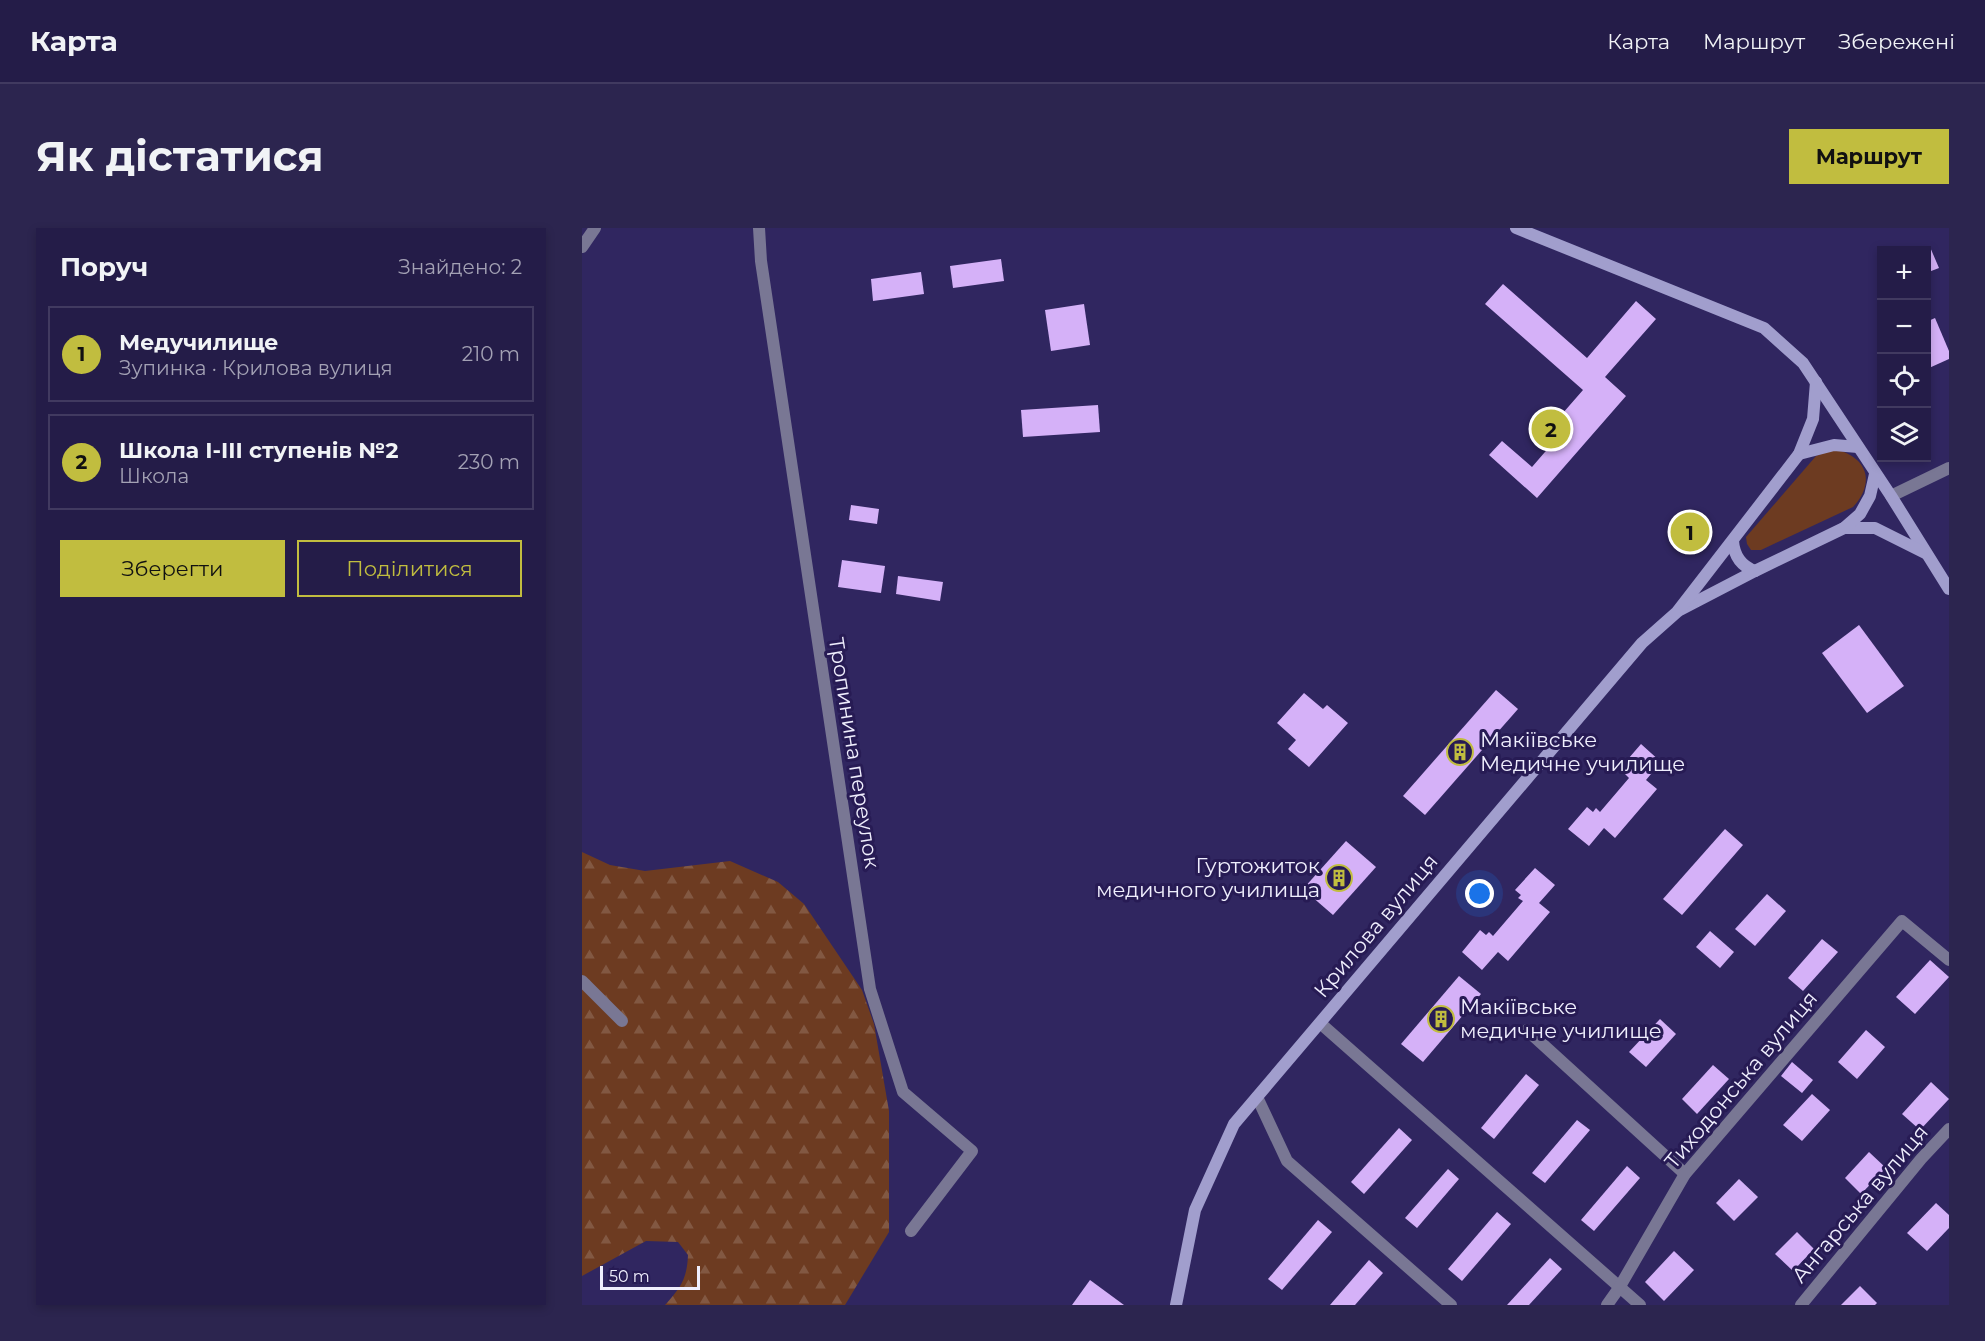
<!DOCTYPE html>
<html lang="uk">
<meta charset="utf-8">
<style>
:root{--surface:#241c48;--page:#2c254f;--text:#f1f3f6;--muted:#a3a1b4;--line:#413a60;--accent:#c1bd3f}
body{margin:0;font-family:Montserrat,sans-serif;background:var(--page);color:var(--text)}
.controls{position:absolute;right:18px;top:18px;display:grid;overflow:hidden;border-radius:0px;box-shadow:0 3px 9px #0003}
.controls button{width:54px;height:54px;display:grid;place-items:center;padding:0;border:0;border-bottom:2px solid var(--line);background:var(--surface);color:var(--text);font:30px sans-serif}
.scale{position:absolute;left:18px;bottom:15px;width:100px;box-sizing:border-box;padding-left:6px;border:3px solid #efeefd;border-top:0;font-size:16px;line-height:21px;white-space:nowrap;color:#efeefd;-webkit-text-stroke:4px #271b54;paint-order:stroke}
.you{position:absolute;left:898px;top:666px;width:21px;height:21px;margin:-15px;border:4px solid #fff;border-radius:50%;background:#1a73e8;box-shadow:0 0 0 9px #1a73e833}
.badge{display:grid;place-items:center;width:39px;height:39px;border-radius:50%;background:var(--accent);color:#111;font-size:20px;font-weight:700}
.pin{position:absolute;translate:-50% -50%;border:3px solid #fff;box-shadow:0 2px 6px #0006}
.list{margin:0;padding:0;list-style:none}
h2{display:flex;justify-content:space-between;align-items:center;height:78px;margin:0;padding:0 24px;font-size:26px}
h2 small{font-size:20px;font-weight:400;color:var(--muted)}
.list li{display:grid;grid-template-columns:39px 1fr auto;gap:18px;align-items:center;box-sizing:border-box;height:96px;margin:0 12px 12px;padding:0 12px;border:2px solid var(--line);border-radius:0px}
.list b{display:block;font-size:22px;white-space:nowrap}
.list p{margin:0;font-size:20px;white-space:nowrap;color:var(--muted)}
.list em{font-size:20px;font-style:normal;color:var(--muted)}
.actions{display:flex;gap:12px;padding:18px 24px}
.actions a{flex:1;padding:14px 0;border:2px solid var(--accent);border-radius:0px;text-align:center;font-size:21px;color:var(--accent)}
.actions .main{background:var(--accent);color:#111}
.icon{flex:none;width:33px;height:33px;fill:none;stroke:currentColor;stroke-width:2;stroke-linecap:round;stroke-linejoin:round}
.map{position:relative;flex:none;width:1367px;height:1077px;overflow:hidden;border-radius:0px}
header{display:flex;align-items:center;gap:36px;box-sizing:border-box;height:84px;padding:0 30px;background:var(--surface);border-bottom:2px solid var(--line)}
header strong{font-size:28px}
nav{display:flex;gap:33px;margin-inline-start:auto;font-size:21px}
.intro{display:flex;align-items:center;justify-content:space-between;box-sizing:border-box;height:144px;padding:0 36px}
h1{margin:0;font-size:42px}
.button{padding:15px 27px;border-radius:0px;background:var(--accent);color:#111;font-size:21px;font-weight:700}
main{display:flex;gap:36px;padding:0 36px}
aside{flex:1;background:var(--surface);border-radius:0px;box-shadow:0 3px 9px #0003}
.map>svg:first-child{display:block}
.green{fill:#6d3b21}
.forest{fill:url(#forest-firs)}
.building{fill:#d5b1f8}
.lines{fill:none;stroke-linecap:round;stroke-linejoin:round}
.street{stroke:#797794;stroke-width:12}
.secondary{stroke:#a19ecd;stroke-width:12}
.labels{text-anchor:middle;stroke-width:6;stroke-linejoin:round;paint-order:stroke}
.poi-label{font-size:21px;fill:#efeefd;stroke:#271b54;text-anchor:start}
.street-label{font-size:21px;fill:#efeefd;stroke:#271b54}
</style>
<header>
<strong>Карта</strong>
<nav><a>Карта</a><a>Маршрут</a><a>Збережені</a></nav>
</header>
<div class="intro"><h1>Як дістатися</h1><a class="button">Маршрут</a></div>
<main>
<aside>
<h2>Поруч<small>Знайдено: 2</small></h2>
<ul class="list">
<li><span class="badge">1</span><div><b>Медучилище</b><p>Зупинка · Крилова вулиця</p></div><em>210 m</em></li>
<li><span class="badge">2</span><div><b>Школа I-III ступенів №2</b><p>Школа</p></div><em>230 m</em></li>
</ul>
<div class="actions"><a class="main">Зберегти</a><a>Поділитися</a></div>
</aside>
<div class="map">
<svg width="1367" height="1077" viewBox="0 0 1367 1077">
<defs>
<pattern id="forest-firs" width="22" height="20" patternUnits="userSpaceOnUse" patternTransform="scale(1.5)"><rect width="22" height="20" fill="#6d3b21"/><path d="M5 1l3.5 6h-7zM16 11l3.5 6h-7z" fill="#825842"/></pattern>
</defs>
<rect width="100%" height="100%" fill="#302660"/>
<path class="green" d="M1253,221c32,8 41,33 18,58l-92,43h-10l-4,-6 -1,-7 70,-81z"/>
<path class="forest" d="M0,624l28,13 35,6 85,-10 48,21 26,22 58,86 12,34 15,87v121l-44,73h-180c16,-18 22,-26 23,-50l-10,-13 -32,-1 -64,35z"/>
<g class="building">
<polygon points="1348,19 1357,40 1344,45 1344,22 1340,22"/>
<polygon points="419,31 422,53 371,60 368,38"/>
<polygon points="339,44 342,66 291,73 289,51"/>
<polygon points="921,56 1005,130 1054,73 1074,91 1023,149 1044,168 955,270 907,227 920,213 950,239 969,217 960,209 1001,162 903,76"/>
<polygon points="502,76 508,117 469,123 463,82"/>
<polygon points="1353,90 1367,123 1367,131 1347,140 1344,135 1344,94"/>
<polygon points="516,177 518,204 441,209 439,182"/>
<polygon points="269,277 297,281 295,296 267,292"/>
<polygon points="260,332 303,338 299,365 256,359"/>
<polygon points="316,348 361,354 358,373 314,366"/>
<polygon points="1277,397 1322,458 1285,485 1240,425"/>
<polygon points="914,462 936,481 843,587 821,568"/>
<polygon points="722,465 741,481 745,477 766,495 727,539 706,521 714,512 695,495"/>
<polygon points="1059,516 1079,534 1064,552 1075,561 1033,610 1022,600 1007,618 986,601 1005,579 1011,584 1014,580 1018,584 1047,550 1043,546 1046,543 1040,538"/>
<polygon points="1143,601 1161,617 1100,687 1081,671"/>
<polygon points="764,613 794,639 751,687 721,661"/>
<polygon points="953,640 973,657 957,675 968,684 926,733 916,724 900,742 880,724 898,702 904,707 907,704 911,708 941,673 936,670 939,667 933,662"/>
<polygon points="1185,666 1204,683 1173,718 1153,701"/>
<polygon points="1128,703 1152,724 1138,740 1114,719"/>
<polygon points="1240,711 1256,724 1221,763 1206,750"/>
<polygon points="1348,732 1367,749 1333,786 1314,769"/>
<polygon points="877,748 899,766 841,834 819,816"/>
<polygon points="1078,791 1094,806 1064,839 1047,824"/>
<polygon points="1284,802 1303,819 1275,851 1256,834"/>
<polygon points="1210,834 1231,852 1220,865 1199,848"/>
<polygon points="1131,837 1147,851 1115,886 1100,871"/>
<polygon points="944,846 957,857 912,911 899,900"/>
<polygon points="1349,854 1367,871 1338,902 1320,886"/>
<polygon points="1230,866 1248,882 1220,913 1201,897"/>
<polygon points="995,892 1008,902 963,955 950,945"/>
<polygon points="817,900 830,912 782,966 769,954"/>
<polygon points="1287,924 1304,940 1279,966 1263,950"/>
<polygon points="1045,938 1058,950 1012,1003 999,992"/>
<polygon points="866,941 877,951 835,1000 823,990"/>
<polygon points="1157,951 1176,969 1152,993 1134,975"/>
<polygon points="1354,975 1367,987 1367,1000 1345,1023 1325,1005"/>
<polygon points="915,984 929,996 880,1053 866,1041"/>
<polygon points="736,992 750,1004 700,1062 686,1051"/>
<polygon points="1215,1004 1232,1021 1211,1043 1193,1026"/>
<polygon points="1092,1023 1112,1042 1082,1073 1063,1054"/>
<polygon points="968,1030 980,1041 947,1077 925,1077"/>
<polygon points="787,1032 801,1045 773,1077 748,1077"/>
<polygon points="508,1052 542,1077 490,1077"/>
<polygon points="1278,1058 1295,1075 1293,1077 1259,1077"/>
</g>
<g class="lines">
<g class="street">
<polyline points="177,0 179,33 288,761 321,864 390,923 329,1003"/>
<polyline points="0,19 13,0"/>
<polyline points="1309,268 1367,240"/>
<polyline points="0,753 40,793"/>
<polyline points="738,795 1058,1077"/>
<polyline points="945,802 1103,946"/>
<polyline points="675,869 705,933 869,1077"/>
<polyline points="1025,1077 1037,1060 1103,946 1320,693 1367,732"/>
<polyline points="1219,1077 1339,931 1367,901"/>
</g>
<g class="secondary">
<polyline points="934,0 1182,100 1221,135 1309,268 1367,361"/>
<polyline points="1217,226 1252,217 1276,219"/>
<polyline points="1262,300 1293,300 1343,325"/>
<path d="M1151,313c1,14 8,25 22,30"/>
<polyline points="1098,382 1173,343 1262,300 1278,286 1288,268 1293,246"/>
<polyline points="594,1077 613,982 652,896 1060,415 1095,384 1217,226 1231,191 1234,154"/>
</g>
</g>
<defs>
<symbol id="building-ring" viewBox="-11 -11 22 22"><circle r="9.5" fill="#271b54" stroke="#c1bd3f" stroke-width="1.5"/><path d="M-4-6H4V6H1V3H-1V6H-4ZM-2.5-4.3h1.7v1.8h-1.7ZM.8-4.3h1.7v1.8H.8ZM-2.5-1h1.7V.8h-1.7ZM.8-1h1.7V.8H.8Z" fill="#c1bd3f"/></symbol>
</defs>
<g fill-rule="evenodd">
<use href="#building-ring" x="863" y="509" width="30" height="30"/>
<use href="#building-ring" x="742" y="635" width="30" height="30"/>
<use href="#building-ring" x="844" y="776" width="30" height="30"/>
</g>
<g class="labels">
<g class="poi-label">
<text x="898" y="519">Макіївське<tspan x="898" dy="24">Медичне училище</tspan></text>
<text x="738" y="645" text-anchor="end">Гуртожиток<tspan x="738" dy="24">медичного училища</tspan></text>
<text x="878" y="786">Макіївське<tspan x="878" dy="24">медичне училище</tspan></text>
</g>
<g class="street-label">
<text transform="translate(272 525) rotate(81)" y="7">Тропинина переулок</text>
<text transform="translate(794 698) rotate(-50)" y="7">Крилова вулиця</text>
<text transform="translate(1159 852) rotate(-50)" y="7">Тиходонська вулиця</text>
<text transform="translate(1278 976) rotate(-50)" y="7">Ангарська вулиця</text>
</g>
</g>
</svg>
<div class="controls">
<button>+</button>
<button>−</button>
<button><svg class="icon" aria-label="locate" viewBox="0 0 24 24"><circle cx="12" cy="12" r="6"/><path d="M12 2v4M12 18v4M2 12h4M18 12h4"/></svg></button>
<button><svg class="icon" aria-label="layers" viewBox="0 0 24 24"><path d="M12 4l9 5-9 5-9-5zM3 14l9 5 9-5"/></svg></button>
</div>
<div class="scale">50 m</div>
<div class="you"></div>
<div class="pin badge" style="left:1108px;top:304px">1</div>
<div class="pin badge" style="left:969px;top:201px">2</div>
</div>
</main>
